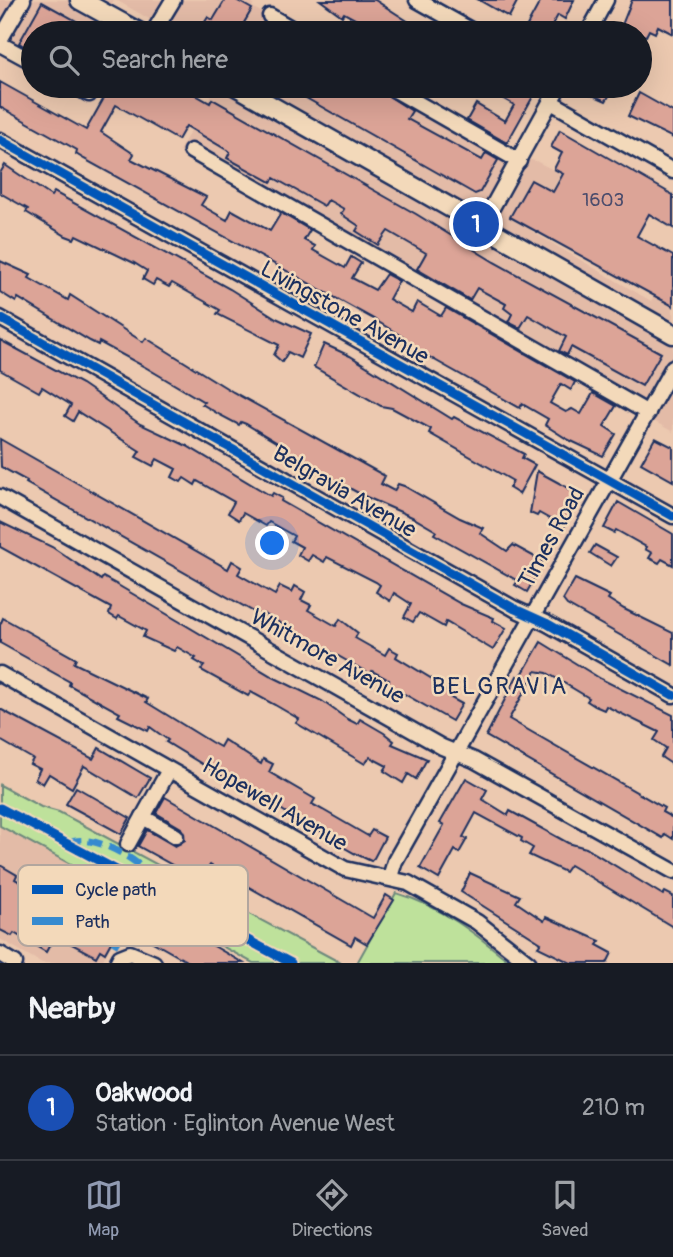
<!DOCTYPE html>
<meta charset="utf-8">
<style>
:root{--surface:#171b24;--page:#242831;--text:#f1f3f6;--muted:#9ea1a6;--line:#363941;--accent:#919bb2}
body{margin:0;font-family:Pangolin,sans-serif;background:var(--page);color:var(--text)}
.you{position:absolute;left:273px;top:544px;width:24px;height:24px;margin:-18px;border:5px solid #fff;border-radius:50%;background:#1a73e8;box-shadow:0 0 0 10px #1a73e833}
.badge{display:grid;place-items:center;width:46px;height:46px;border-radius:50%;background:var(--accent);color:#fff;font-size:23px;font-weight:700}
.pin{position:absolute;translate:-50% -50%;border:4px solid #fff;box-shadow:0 2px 7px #0006}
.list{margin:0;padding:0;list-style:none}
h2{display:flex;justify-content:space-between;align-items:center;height:91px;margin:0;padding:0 28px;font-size:30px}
h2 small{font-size:23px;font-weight:400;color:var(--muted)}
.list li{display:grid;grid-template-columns:46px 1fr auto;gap:21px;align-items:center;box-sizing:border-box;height:105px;padding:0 28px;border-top:2px solid var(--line)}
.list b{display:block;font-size:26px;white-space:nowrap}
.list p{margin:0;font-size:23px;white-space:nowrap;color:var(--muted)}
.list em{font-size:23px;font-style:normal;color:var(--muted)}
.icon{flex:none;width:38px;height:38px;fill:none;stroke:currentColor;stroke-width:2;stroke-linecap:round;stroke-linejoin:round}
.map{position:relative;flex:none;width:673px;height:963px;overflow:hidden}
.search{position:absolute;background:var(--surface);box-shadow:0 7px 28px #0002;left:21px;right:21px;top:21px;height:77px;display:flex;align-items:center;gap:18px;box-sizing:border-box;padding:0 24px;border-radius:38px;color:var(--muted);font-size:26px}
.sheet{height:196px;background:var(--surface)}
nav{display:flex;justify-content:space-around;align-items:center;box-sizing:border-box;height:98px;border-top:2px solid var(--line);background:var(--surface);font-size:19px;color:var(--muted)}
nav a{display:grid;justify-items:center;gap:4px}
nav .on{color:var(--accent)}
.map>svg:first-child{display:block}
.built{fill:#e3bba7}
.green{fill:#bee19b;stroke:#6c887c;stroke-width:2}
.building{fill:#dca497;stroke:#1b2f5e;stroke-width:2}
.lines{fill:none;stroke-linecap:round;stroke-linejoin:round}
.minor-casing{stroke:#1b2f5e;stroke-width:19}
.major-casing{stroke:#1b2f5e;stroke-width:23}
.minor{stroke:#f3d9ba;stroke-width:14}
.major{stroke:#f3d9ba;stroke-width:18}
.quiet{stroke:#368acf;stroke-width:7;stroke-dasharray:14 7;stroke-linecap:butt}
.cycleway-casing{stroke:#f3d9ba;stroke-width:13}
.cycleway{stroke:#0057b8;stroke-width:9}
.labels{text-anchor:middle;stroke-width:5;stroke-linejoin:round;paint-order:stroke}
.number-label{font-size:19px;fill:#4b4c6c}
.street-label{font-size:23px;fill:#1b2f5e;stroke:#f3d9ba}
.neighbourhood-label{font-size:24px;letter-spacing:2px;fill:#1b2f5e;stroke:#f3d9ba}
.key{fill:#f3d9ba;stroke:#b2a69e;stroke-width:2}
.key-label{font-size:19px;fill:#1b2f5e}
</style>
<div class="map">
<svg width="673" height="963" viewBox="0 0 673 963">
<rect width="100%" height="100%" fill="#ecc9b0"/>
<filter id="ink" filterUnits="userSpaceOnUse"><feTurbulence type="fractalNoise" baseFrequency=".0143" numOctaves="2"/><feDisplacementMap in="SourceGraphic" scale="14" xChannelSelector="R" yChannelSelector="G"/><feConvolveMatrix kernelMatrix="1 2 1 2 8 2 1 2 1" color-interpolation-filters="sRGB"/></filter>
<g filter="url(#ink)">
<g class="built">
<polygon points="0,0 114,0 97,33 33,33 33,68 10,55 0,54"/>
<polygon points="116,0 255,0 252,7 298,33 174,33"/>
<polygon points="216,86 388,86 506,155 536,161 561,174 531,231 651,301 673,263 673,432 179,151"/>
<polygon points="0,826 137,899 101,963 42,963 0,939"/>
</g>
<g class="green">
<polygon points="0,785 41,807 59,812 341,963 253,963 0,826"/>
<path d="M396,893c45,13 80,41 115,70h-154z"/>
</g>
<g class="building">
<polygon points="225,0 236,0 252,9 238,33 198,33 208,17 213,20"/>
<polygon points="320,0 375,0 426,33 381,33 344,13 342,16"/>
<polygon points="479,0 518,0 509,17"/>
<polygon points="541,0 574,0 565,19 558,15 548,33 523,33"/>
<polygon points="632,0 673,0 673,34 658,26 655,33 649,30 646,36 620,30"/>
<polygon points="42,2 73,19 97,33 33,33 33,51 19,43"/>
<polygon points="0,82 86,130 104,98 101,96 106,86 114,91 117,86 180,86 210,103 212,99 416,214 494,262 661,353 642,386 571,347 567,355 559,351 566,337 528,315 520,328 508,322 512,314 504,308 506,304 477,288 470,300 417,269 426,253 388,231 378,245 356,231 359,226 341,214 344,209 328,200 324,206 274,178 271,182 227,158 230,152 186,126 178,140 116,105 101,132 134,154 131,159 206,197 201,205 227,220 232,210 270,231 281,213 310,230 304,240 315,246 313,250 345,268 351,257 361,263 352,278 375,290 386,274 399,281 389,299 412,312 417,302 441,316 446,308 575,382 571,390 561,384 550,403 566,412 572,409 581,414 593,393 616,406 604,426 616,434 603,456 567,439 545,425 548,419 522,404 520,408 415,349 404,342 406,339 372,318 84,159 76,154 77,150 0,107"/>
<polygon points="285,86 373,86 412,111 407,119 482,160 486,153 498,160 480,192 475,194"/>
<polygon points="481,86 522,86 535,93 507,143 467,120 476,104 505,121 514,105"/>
<polygon points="594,86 615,86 606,101 590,94"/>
<polygon points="639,93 673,112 673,138 628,116"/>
<polygon points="560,130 673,195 673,228 649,214 637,236 673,256 673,306 510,217 531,180 553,192 563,174 554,169 562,153 551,147"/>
<polygon points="5,165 51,196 54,192 230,289 276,318 311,334 300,358 288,352 282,362 274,355 279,345 217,314 220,310 172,283 169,287 156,280 153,285 143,279 147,271 134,263 76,235 74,239 66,236 26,212 28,209 0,193 0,173"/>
<polygon points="0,261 31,275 29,278 68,300 70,295 143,342 146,338 233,392 385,476 381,484 394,491 398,484 404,486 460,518 483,528 480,533 507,551 513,545 544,562 527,592 515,585 518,581 434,534 436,531 412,517 362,495 282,451 284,447 246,424 241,422 239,425 220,415 202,404 204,402 145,367 99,342 98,345 90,341 18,298 16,302 0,292"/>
<polygon points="0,340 82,384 140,424 187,446 271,496 273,493 282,498 281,501 461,604 494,618 493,621 506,628 493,650 446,622 444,627 419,613 413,622 404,617 411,604 394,593 390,601 376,592 380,585 376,582 327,557 324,562 312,555 308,561 298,555 302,547 291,541 294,536 269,522 266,526 243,513 239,520 228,513 234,502 197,481 195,485 184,478 181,482 172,477 176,469 157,459 153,466 136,457 140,451 78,412 73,421 65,416 71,405 42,387 39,392 0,370"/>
<polygon points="324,344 350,356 452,419 454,417 524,454 522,458 535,465 519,494 509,488 513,481 429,433 431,429 392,408 381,406 314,367"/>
<polygon points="655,438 673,447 673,481 641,463"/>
<polygon points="0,439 228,569 232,561 242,567 238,574 275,595 280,586 292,592 295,586 305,592 301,600 311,605 308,610 336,626 340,619 358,633 355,638 385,655 389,648 398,653 396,657 442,685 440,688 451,694 449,697 462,704 452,721 387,684 389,680 372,671 370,674 264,614 263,617 26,483 27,481 1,467"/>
<polygon points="537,471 581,495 564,527 539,513 537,516 530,513"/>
<polygon points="618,502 673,534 673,565 662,559 659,563 649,558 652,553 645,549 646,547 616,530 614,533 604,528"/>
<polygon points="0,522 52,547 101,580 103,577 116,584 273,677 322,701 347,719 357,724 360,719 384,733 394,741 392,744 427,759 416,779 408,774 403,783 384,771 387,766 370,757 365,764 296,723 299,719 275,705 251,692 248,696 201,670 204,666 194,660 196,658 177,647 174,651 143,637 146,631 119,616 117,619 109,614 111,608 0,547"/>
<polygon points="595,545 617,557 611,566 590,553"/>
<polygon points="575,579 610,596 608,599 624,609 673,633 673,665 567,605 563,600"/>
<polygon points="3,618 76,659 74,663 148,699 146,702 211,742 220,747 224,740 261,764 263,759 273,764 269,772 315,799 312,804 323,810 368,836 372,830 385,837 374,858 371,861 354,853 336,843 338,840 288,814 257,793 255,797 246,791 166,742 168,740 150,727 148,731 118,716 120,713 69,685 70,682 0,643 0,625"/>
<polygon points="541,642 601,679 673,715 673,765 661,757 666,748 654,740 659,732 606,706 604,710 595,706 587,701 589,698 547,673 536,671 509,719 664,808 662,812 673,818 673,839 665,834 663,838 486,736 517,676 520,678"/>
<polygon points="0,709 93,759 99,748 150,778 138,798 84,766 72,788 49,774 43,784 35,779 40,769 30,764 33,759 0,740"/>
<polygon points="466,778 487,790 482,799 508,815 510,811 568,843 586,848 663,895 665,892 673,896 673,927 570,865 565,872 529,855 533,848 521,841 522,838 476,813 463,837 467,839 459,853 455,850 439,879 420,868 444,825 440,823"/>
<polygon points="76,787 130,818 121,834 66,804"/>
<polygon points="165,797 373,918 386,895 394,900 367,944 355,937 351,945 210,865 201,881 138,846 147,830 175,846 185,840 181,828 156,813"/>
<polygon points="0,865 17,875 15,879 52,900 72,865 99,881 97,885 114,895 116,891 124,894 243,963 190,963 121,924 105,953 100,950 96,957 55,935 46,952 14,933 12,936 0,930"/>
<polygon points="470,873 520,896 516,902 544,921 546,917 600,941 597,945 612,953 607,963 571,963 538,947 541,943 461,892"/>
</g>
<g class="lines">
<defs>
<g id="minor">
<polyline points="417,0 476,33"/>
<polyline points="270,16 299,33"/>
<polyline points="153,33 173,0"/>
<polyline points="588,33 606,0"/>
<polyline points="0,40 23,0"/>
<polyline points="0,44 33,62"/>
<polyline points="75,86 89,94"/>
<polyline points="388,86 519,161"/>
<polyline points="551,102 673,171"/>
<polyline points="0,140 673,516"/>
<polyline points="191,151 648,413"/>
<polyline points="483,224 559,86"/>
<polyline points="0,318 515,609 546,623 673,695"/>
<polyline points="0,497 442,747 474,760 673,871"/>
<polyline points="0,674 345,869 408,883 477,922 529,963"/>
<polyline points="143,817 176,836"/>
<polyline points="128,844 169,770"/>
<polyline points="390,877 395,861 673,367"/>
<polyline points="0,954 15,963"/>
<polyline points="117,963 120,957 130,953 154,963"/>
</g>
<g id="major">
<polyline points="80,0 140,33"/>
<polyline points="236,86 673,334"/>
</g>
</defs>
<use href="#minor" class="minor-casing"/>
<use href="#major" class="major-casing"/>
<use href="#minor" class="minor"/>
<use href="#major" class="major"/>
<g class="quiet">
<path d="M68,844c26,-16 88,26 98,51"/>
<polyline points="114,946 148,888"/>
</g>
<defs>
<g id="cycleway">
<polyline points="0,140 673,516"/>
<polyline points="0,318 515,609 546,623 673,695"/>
<polyline points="0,808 291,963"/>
</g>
</defs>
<use href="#cycleway" class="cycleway-casing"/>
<use href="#cycleway" class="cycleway"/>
</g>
</g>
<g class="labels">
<g class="number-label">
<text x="603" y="206">1603</text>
</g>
<g class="street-label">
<text transform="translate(345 312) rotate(29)" y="8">Livingstone Avenue</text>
<text transform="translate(345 491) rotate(30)" y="8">Belgravia Avenue</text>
<text transform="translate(551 537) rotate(-61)" y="8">Times Road</text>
<text transform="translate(328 656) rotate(29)" y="8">Whitmore Avenue</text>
<text transform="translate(275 804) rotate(30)" y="8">Hopewell Avenue</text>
</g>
<g class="neighbourhood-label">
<text x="500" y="694">BELGRAVIA</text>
</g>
</g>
<rect x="18" y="865" width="230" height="81" rx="10" class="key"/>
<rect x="32" y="885" width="31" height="9" fill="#0057b8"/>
<rect x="32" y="917" width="31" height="8" fill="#368acf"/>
<g class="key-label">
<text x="75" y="896">Cycle path</text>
<text x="75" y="928">Path</text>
</g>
</svg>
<div class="you"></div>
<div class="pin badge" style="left:476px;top:224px;background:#1a4fb4">1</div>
<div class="search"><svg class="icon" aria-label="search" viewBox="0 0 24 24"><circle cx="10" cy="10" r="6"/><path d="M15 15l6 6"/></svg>Search here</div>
</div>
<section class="sheet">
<h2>Nearby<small></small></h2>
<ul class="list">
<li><span class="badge" style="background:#1a4fb4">1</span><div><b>Oakwood</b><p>Station · Eglinton Avenue West</p></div><em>210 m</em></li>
</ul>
</section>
<nav>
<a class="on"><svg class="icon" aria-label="map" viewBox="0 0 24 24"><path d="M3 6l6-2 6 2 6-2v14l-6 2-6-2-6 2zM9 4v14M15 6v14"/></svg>Map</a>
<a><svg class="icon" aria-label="directions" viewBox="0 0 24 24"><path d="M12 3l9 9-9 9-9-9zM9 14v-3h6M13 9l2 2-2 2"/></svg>Directions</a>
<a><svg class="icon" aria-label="saved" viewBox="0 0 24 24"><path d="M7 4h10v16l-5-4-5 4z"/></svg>Saved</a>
</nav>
